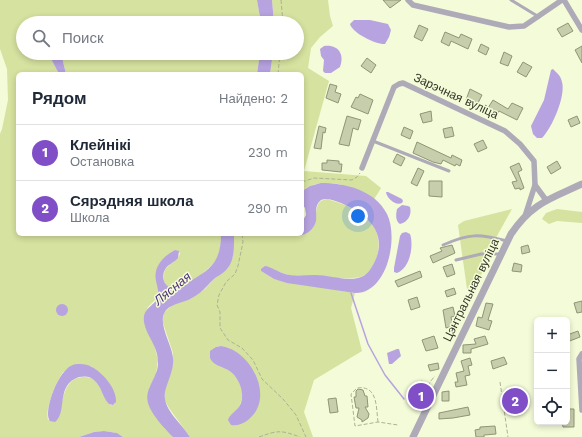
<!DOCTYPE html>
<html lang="ru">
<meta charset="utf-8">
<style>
:root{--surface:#fff;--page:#f6f6f7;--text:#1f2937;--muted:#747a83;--line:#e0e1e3;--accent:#804ec6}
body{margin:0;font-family:"Work Sans",sans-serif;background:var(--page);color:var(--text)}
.controls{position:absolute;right:12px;bottom:12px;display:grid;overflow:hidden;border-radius:6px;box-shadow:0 2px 6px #0003}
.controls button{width:36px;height:36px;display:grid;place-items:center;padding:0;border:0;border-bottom:1px solid var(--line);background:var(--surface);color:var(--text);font:20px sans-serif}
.you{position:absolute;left:358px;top:216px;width:14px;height:14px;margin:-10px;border:3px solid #fff;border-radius:50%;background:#1a73e8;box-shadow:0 0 0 6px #1a73e833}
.badge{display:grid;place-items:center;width:26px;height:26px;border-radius:50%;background:var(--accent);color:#fff;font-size:13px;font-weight:700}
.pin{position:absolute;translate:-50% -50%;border:2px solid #fff;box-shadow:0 1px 4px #0006}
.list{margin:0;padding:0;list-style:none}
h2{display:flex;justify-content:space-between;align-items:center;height:52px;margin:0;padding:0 16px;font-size:17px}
h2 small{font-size:13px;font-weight:400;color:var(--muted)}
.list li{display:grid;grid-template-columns:26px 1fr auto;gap:12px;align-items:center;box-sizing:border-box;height:56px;padding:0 16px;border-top:1px solid var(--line)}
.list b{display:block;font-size:15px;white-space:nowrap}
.list p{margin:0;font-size:13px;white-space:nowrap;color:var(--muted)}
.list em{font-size:13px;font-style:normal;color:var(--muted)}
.icon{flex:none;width:22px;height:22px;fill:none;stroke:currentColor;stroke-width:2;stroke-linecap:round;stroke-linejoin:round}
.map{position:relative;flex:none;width:582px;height:437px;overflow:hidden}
.search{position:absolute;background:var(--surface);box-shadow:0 2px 6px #0003;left:16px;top:16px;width:288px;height:44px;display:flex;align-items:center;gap:10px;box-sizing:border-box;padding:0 14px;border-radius:22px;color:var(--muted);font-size:15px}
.panel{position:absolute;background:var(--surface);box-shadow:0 2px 6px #0003;left:16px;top:72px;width:288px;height:164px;border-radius:6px}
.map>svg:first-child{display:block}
.green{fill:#d6e29f;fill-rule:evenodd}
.water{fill:#b6a3df}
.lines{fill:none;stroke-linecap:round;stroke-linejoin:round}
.stream{stroke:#b6a3df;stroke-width:1.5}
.building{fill:#c7ceac;stroke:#8f9575}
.path{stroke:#acb296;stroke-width:1;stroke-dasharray:4 2;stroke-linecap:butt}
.service{stroke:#aeaab8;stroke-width:3}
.minor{stroke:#aeaab8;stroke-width:5.5}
.tertiary{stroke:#aeaab8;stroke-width:7}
.labels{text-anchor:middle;stroke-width:3;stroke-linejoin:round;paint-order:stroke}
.street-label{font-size:12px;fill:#333628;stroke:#f4fbd8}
.water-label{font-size:13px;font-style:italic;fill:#4f3279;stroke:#f4fbd8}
</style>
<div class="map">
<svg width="582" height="437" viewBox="0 0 582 437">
<rect width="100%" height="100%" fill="#f4fbd8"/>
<g class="green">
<path d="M0,0h257l4,23h-238v30h25l11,21h-41v160h203c0,8 0,17 -4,24 -5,10 -39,38 -50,28 -3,-3 -4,-8 -3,-12 1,-10 14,-11 16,-21l-5,-3 -12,9 -5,30v5l-1,4 -9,9 -4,10 3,12 7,15 4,16 -2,14 -7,14 4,24 20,25h-50l-6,-4 -13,-2 -10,1 -15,5h-79v-303l2,-5 6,-29 -1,-31 -7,-20zM91,366l11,9 13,29 -4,1c-8,-6 -9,-16 -15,-24 -3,-3 -7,-4 -12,-4 -19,0 -21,21 -24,35l-12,8c-3,-12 8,-38 15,-48z"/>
<path d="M272,0h56l2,16 3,10 -13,11 -9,11 -3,20 21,13 -25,90 62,5 15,12 -3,5 -4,6c-18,-13 -53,-24 -72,-8v-117h-32l3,-21h24v-30h-23z"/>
<polygon points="61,53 260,53 257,74 66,74"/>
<path d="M327,199c28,8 59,22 50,57 -2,7 -7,16 -14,20 -10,5 -56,0 -70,0l-8,-2 -17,-7 -7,4 13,8 81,14 -4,15 11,43 -48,29 -10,32 9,25h-123l-21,-29 -5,-9 1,-11 7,-18 1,-17 -10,-30v-5l1,-5 8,-8 20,-7 13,-9 9,-10 13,-10 6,-13 1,-22c16,0 34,-2 50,0 8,1 13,3 21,0 19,-7 3,-33 22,-35zM221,346c16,2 29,18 36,32l-26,47 -1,-9c16,-11 16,-30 2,-43 -5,-5 -11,-6 -17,-9l1,-17z"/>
<polygon points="512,209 493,243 476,289 472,291 467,289 458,225 464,221"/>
<polygon points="557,209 582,212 582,223 557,221 549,224 542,219 546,213"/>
</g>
<g class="water">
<polygon points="257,0 272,0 274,23 261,23"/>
<path d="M354,20h16l18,4 3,6 -2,7 -4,7c-8,1 -33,-11 -35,-20z"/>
<path d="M324,46c14,-2 21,8 16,21l-9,6h-6l-2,-2 1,-11 -3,-4 -1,-7z"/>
<polygon points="48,53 61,53 66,74 59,74"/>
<polygon points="260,53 273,53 270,74 257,74"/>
<path d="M553,69c4,4 8,7 9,13 4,14 -10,46 -20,56h-5l-4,-4 -2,-8 13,-26 7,-30z"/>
<path d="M321,183c24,0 54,7 66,31 12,24 0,80 -32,79l-68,-10 -13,-4 -13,-8v-2l4,-3c7,1 13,6 20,8 10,3 20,1 30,1 14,0 29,6 43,3 9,-2 13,-9 17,-17 13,-29 -8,-47 -34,-58 -6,-2 -13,-6 -20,-3 -7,6 -4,13 -5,21 -4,15 -19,17 -32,13h18v-12l4,-7 -1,-7 -3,-4v-13l8,-5z"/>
<path d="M386,192h2l14,7 1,2 -1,2c-6,3 -15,-4 -16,-11z"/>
<path d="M402,205l6,1 2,1c2,8 -2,15 -10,17 -5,-3 -4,-10 -3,-15z"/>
<path d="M406,232l4,2c4,12 0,34 -13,39l-3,-1v-4l6,-32 2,-3z"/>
<path d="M221,234h13c0,11 1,26 -7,35 -4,5 -10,7 -14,11 -7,7 -13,14 -21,18 -10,6 -26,5 -29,19 -2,12 9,29 10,41 1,11 -4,20 -7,30 -7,19 15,34 24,49h-17c-8,-8 -22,-23 -25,-34 -4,-14 9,-25 10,-38 1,-19 -11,-27 -14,-43 -2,-15 11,-15 14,-26 1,-5 -1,-10 -2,-15 -3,-15 8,-25 19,-31l4,1 -1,7c-3,4 -9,6 -12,10 -6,8 -2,21 9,20 6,0 12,-5 17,-8 21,-12 29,-21 29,-46z"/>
<circle cx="62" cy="310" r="6"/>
<path d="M221,346c30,4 55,52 27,74 -5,4 -11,6 -17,5l-3,-5c2,-7 10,-9 13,-17 4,-12 -3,-27 -13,-33 -7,-4 -14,-4 -18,-12v-7l6,-4z"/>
<polygon points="397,349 399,349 401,356 392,364 389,364 387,353"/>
<path d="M80,364c4,0 9,1 12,3 11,6 25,22 24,35l-3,3 -4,-1c-7,-7 -7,-17 -15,-24 -4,-4 -9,-4 -15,-3 -24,8 -11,35 -24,45l-5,-1c-7,-9 7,-44 16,-51 4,-5 8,-6 14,-6z"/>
<polygon points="104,431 117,433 123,437 79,437 94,432"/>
</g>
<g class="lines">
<polyline class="stream" points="351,293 368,344 385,375 404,399"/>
</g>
<g class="building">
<polygon points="383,0 401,0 390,8"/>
<polygon points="568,23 573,31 562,37 557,29"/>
<polygon points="419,25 428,29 422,41 414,37"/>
<polygon points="445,32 459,38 461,34 472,39 468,49 451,41 449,46 441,42"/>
<polygon points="481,44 489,48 486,55 478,51"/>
<polygon points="582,46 582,63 575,50"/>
<polygon points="504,52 512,56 508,66 500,63"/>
<polygon points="367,58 376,65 371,73 361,66"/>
<polygon points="523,62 532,67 526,77 517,72"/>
<polygon points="330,84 337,86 335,92 341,94 338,103 326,98"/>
<polygon points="470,89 482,95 477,105 466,100"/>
<polygon points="360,94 373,100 368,114 351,107 356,97 358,98"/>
<polygon points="493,100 508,109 512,103 523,108 517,120 499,111 496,116 486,111"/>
<polygon points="431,111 432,121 423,123 420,114"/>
<polygon points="347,116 361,120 358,130 353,128 349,146 339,144"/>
<polygon points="577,116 580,123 571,127 568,120"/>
<polygon points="319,126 326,128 325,133 323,132 321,149 314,148"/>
<polygon points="404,127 413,131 410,139 401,135"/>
<polygon points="452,127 454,136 445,138 443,129"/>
<polygon points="483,140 487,148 478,152 474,144"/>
<polygon points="417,142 451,158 452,155 462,160 460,166 456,164 455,166 443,160 441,164 433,162 413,153"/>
<polygon points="397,154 405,158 401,166 393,162"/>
<polygon points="327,160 339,161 339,164 342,164 341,172 322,170 322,163 327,163"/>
<polygon points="557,161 561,168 551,174 547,167"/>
<polygon points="519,163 522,170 518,172 524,188 520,190 520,188 515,189 512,182 517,181 510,167"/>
<polygon points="418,168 424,171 417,186 411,183"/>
<polygon points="429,181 442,181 442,197 429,196"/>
<polygon points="452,245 455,253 433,263 430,256 442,251 440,248"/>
<polygon points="528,245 530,252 522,254 521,247"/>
<polygon points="514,263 522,265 521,272 512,271"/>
<polygon points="452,264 455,274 447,277 443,267"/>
<polygon points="420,271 422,277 398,287 395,281"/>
<polygon points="454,288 456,294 447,297 445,291"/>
<polygon points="417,297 420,307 411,310 408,300"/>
<polygon points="582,301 582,312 577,313 574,303"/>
<polygon points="486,303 493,304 488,320 492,321 489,330 476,326 478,317 482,318"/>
<polygon points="453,307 455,316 451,317 453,326 446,328 443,310"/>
<polygon points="578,331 580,337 567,342 567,335"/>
<polygon points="434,336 438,348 426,351 422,340"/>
<polygon points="485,336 488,344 471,349 471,353 463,353 463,345 476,344 474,339"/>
<polygon points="504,357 507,364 493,369 491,361"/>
<polygon points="470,358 472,365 468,366 470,375 465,376 467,385 456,387 455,382 458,382 456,373 464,371 461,361"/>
<polygon points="438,363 439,369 430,371 428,365"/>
<polygon points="421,381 428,384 423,395 416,391"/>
<polygon points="358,389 363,390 365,396 367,396 368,407 365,407 369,414 368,418 362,422 362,420 357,417 359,408 356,408 354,397 356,397 356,391"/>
<polygon points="449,391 449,401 442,401 442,392"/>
<polygon points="336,398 338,412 330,413 328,399"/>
<polygon points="468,407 470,415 453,418 439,419 439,413"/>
<polygon points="568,409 574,409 574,427 563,427 562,422 567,422 567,421 569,421"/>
<polygon points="495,426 496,434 484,435 484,437 476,437 475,430 480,429 480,427"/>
</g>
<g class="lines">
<g class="path">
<polyline points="281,0 283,23"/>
<polyline points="278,74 280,53"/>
<polyline points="302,182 314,178 352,180 357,177 360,173"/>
<polyline points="242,234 243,242 238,266 235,274 226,282 219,295 217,305 220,312 220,328 228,340 242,348 253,360 262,379 283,399 296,415 306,437"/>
<polyline points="500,382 508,437"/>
<path d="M422,403c1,-9 7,-21 13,-27"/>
<path d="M378,422c-2,-15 0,-37 -21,-34l-6,6 4,32 23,-4 20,3"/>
<path d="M259,437c19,-7 22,-7 41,0"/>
</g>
<g class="service">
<polyline points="511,0 539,17"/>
<polyline points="373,141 449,171"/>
<path d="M443,245c27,-12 36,-11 64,-4"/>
<polyline points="456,260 481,254 501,254"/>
</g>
<g class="minor">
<polyline points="408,0 413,5 509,27 524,26 562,0"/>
<polyline points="564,0 582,30"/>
<polyline points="362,168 394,87 399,84 403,83 505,131 520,144 534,161 535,185 546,200"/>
<polyline points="525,216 535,185"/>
<polyline points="582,354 579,359 582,410"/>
</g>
<path class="tertiary" d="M413,437l98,-203c21,-31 39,-35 71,-50"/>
</g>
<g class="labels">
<g class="street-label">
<text transform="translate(456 96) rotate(25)" y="4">Зарэчная вуліца</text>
<text transform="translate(471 290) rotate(-64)" y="4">Цэнтральная вуліца</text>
</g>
<g class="water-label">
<text transform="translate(172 288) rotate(-39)" y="5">Лясная</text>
</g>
</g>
</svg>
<div class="controls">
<button>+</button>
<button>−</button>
<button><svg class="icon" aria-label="locate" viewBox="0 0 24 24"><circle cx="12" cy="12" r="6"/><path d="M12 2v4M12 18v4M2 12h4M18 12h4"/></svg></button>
</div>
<div class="you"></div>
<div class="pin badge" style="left:421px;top:396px">1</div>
<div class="pin badge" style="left:515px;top:401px">2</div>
<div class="search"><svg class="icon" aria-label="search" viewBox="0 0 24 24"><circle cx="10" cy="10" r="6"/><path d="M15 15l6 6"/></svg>Поиск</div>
<section class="panel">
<h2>Рядом<small>Найдено: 2</small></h2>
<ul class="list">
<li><span class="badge">1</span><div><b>Клейнікі</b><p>Остановка</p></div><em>230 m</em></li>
<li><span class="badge">2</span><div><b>Сярэдняя школа</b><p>Школа</p></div><em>290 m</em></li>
</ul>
</section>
</div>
